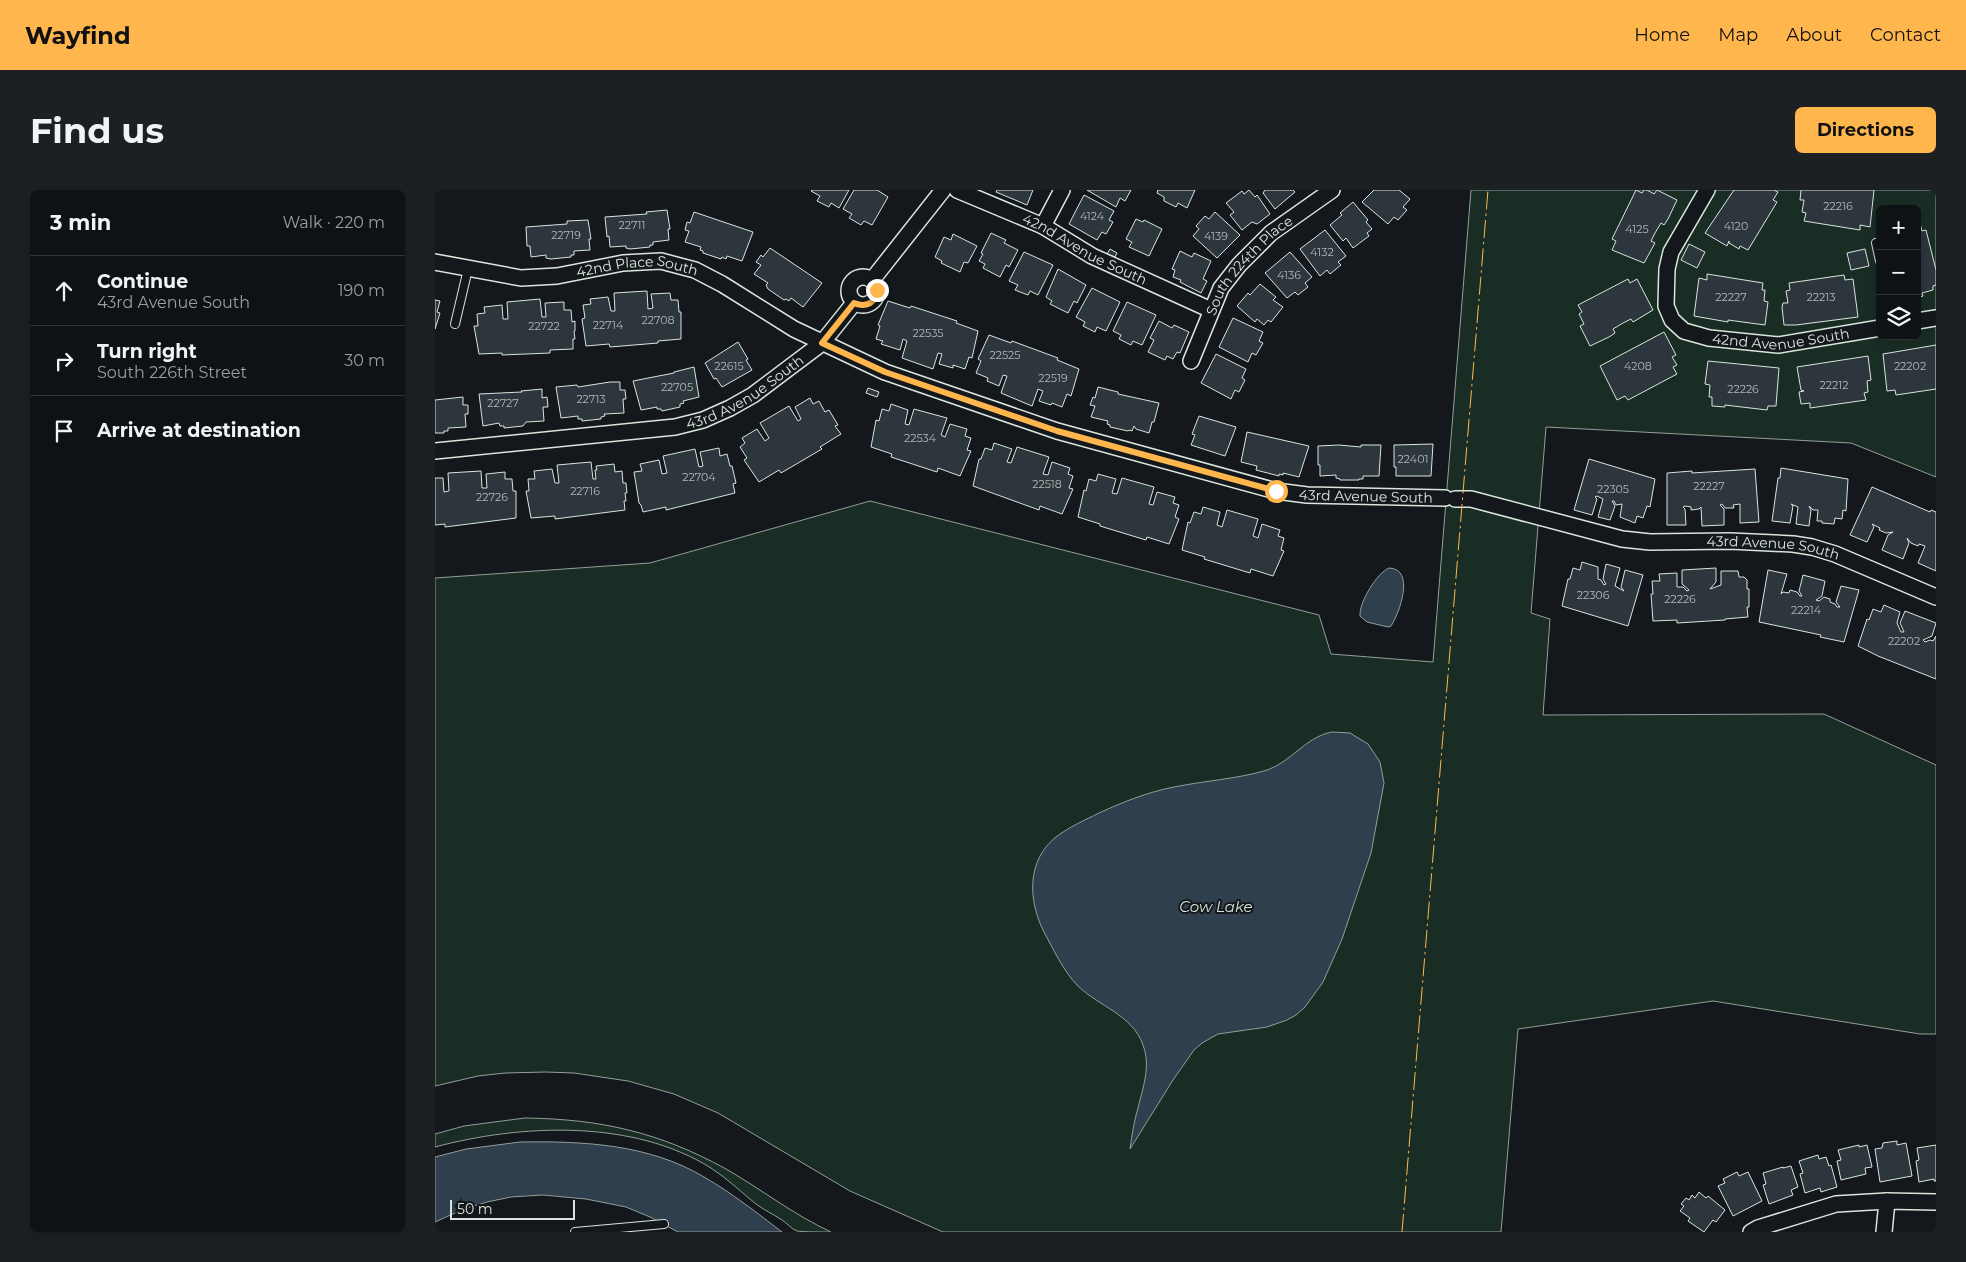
<!DOCTYPE html>
<meta charset="utf-8">
<style>
:root{--surface:#0f1215;--page:#1d2022;--text:#f1f3f6;--muted:#9b9ea0;--line:#2f3234;--accent:#ffb74d}
body{margin:0;font-family:Montserrat,sans-serif;background:var(--page);color:var(--text)}
.controls{position:absolute;right:15px;top:15px;display:grid;overflow:hidden;border-radius:8px;box-shadow:0 2px 12px #0003}
.controls button{width:45px;height:45px;display:grid;place-items:center;padding:0;border:0;border-bottom:1px solid var(--line);background:var(--surface);color:var(--text);font:25px sans-serif}
.scale{position:absolute;left:15px;bottom:12px;width:125px;box-sizing:border-box;padding-left:5px;border:2px solid #d8e6dc;border-top:0;font-size:14px;line-height:18px;white-space:nowrap;color:#d8e6dc;-webkit-text-stroke:4px #14181c;paint-order:stroke}
.stop{position:absolute;width:15px;height:15px;margin:-11px;border:4px solid #ffb74d;border-radius:50%;background:#fff}
.stop.end{background:#ffb74d;border-color:#fff;box-shadow:0 1px 5px #0008}
.list{margin:0;padding:0;list-style:none}
h2{display:flex;justify-content:space-between;align-items:center;height:65px;margin:0;padding:0 20px;font-size:21px}
h2 small{font-size:16px;font-weight:400;color:var(--muted)}
.list li{display:grid;grid-template-columns:32px 1fr auto;gap:15px;align-items:center;box-sizing:border-box;height:70px;padding:0 20px;border-top:1px solid var(--line)}
.list b{display:block;font-size:19px;white-space:nowrap}
.list p{margin:0;font-size:16px;white-space:nowrap;color:var(--muted)}
.list em{font-size:16px;font-style:normal;color:var(--muted)}
.icon{flex:none;width:28px;height:28px;fill:none;stroke:currentColor;stroke-width:2;stroke-linecap:round;stroke-linejoin:round}
.map{position:relative;flex:none;width:1501px;height:1042px;overflow:hidden;border-radius:8px}
header{display:flex;align-items:center;gap:30px;box-sizing:border-box;height:70px;padding:0 25px;background:var(--accent);color:#111}
header strong{font-size:24px}
nav{display:flex;gap:28px;margin-inline-start:auto;font-size:18px}
.intro{display:flex;align-items:center;justify-content:space-between;box-sizing:border-box;height:120px;padding:0 30px}
h1{margin:0;font-size:35px}
.button{padding:12px 22px;border-radius:8px;background:var(--accent);color:#111;font-size:18px;font-weight:700}
main{display:flex;gap:30px;padding:0 30px}
aside{flex:1;background:var(--surface);border-radius:8px;box-shadow:0 2px 12px #0003}
.map>svg:first-child{display:block}
.green{fill:#1a2d24;stroke:#939e99;fill-rule:evenodd}
.water{fill:#2f3f4d;stroke:#939e99}
.building{fill:#2c363c;stroke:#d8e6dc}
.lines{fill:none;stroke-linecap:round;stroke-linejoin:round}
.service-casing{stroke:#d8e6dc;stroke-width:10}
.minor-casing{stroke:#d8e6dc;stroke-width:18}
.service{stroke:#14181c;stroke-width:8}
.minor{stroke:#14181c;stroke-width:15}
.power{stroke:#ffb74d;stroke-width:1;stroke-dasharray:18 4 2.5 4;stroke-linecap:butt}
.route{stroke:#ffb74d;stroke-width:6}
.labels{text-anchor:middle;stroke-width:4;stroke-linejoin:round;paint-order:stroke}
.number-label{font-size:11px;fill:#adbab4}
.street-label{font-size:14px;fill:#d8e6dc;stroke:#14181c}
.water-label{font-size:15px;font-style:italic;fill:#d8e6dc;stroke:#14181c}
</style>
<header>
<strong>Wayfind</strong>
<nav><a>Home</a><a>Map</a><a>About</a><a>Contact</a></nav>
</header>
<div class="intro"><h1>Find us</h1><a class="button">Directions</a></div>
<main>
<aside>
<h2>3 min<small>Walk · 220 m</small></h2>
<ul class="list">
<li><svg class="icon" aria-label="ahead" viewBox="0 0 24 24"><path d="M12 20V5M6 11l6-6 6 6"/></svg><div><b>Continue</b><p>43rd Avenue South</p></div><em>190 m</em></li>
<li><svg class="icon" aria-label="right" viewBox="0 0 24 24"><path d="M7 20v-9h11M14 6l5 5-5 5"/></svg><div><b>Turn right</b><p>South 226th Street</p></div><em>30 m</em></li>
<li><svg class="icon" aria-label="arrive" viewBox="0 0 24 24"><path d="M6 21V4h12l-3 4 3 4H6"/></svg><div><b>Arrive at destination</b></div></li>
</ul>
</aside>
<div class="map">
<svg width="1501" height="1042" viewBox="0 0 1501 1042">
<rect width="100%" height="100%" fill="#14181c"/>
<g class="green">
<path d="M1036,0h465v287l-85,-34 -305,-16 -15,186 19,6 -7,96 281,-1 112,51v269h-16l-207,-33 -195,28 -17,203h-558l-93,-41 -132,-78 -44,-19 -46,-13 -54,-8 -28,-1 -41,1 -27,3 -43,10v-508l215,-15 220,-62 449,114 12,39 102,8zM1445,19h37v127h-37z"/>
<path d="M90,928c75,1 134,14 201,51 35,20 68,46 105,63 -8,0 -28,0 -34,-1 -6,-2 -10,-8 -15,-11 -9,-6 -18,-10 -26,-16 -15,-12 -28,-25 -45,-36 -78,-49 -190,-44 -276,-21v-13l29,-8z"/>
</g>
<g class="water">
<path d="M954,378c27,1 10,46 2,58l-3,1 -21,-5 -7,-6c-1,-14 17,-43 29,-48z"/>
<path d="M897,542l18,1 18,11 12,18 4,21 -13,70 -29,86 -19,43 -18,25 -9,8 -9,5 -20,7 -49,7 -16,9 -8,7 -21,30 -43,69c2,-14 4,-28 8,-41 5,-21 13,-42 5,-63 -11,-31 -44,-38 -66,-60 -14,-15 -24,-36 -34,-55 -15,-31 -16,-70 13,-93 13,-10 29,-17 43,-24 24,-11 49,-21 75,-26 30,-6 61,-8 90,-16 27,-8 41,-34 68,-39z"/>
<path d="M85,952c63,-1 129,2 184,35 28,16 53,36 78,55h-104l-28,-15 -24,-10 -40,-8 -43,-4 -32,2 -24,5 -23,7 -29,13v-65l31,-8z"/>
</g>
<g class="building">
<polygon points="377,0 414,0 404,18 396,13 394,17 382,11 385,6 376,1"/>
<polygon points="419,0 442,0 453,7 437,35 429,31 426,35 414,28 417,24 408,19"/>
<polygon points="562,0 598,0 592,15 561,2"/>
<polygon points="652,0 696,0 690,11 685,8 681,17"/>
<polygon points="723,0 760,0 752,18 743,13 741,17 729,11 729,7 722,3"/>
<polygon points="814,0 820,7 822,5 835,24 822,34 817,32 807,40 795,25 799,22 791,13 807,1 809,4"/>
<polygon points="830,0 858,0 860,2 840,19 828,3"/>
<polygon points="939,0 964,0 975,9 968,17 972,20 963,30 959,27 953,34 927,12"/>
<polygon points="1201,0 1207,3 1209,0 1212,0 1219,4 1222,0 1242,10 1233,29 1229,35 1226,33 1220,43 1216,51 1220,53 1209,73 1177,60 1181,51 1177,49"/>
<polygon points="1299,0 1339,0 1343,2 1338,10 1342,12 1313,60 1305,56 1304,59 1294,53 1294,51 1292,56 1270,43"/>
<polygon points="1366,0 1439,0 1435,37 1425,35 1425,40 1369,31 1371,23 1367,22 1369,10 1365,10"/>
<polygon points="649,5 679,21 674,30 678,32 671,44 667,42 662,50 634,34"/>
<polygon points="918,12 933,30 931,32 937,39 932,43 934,46 918,58 911,48 908,51 895,35 907,25 905,23"/>
<polygon points="232,20 235,39 233,39 234,50 218,52 218,55 215,55 215,57 195,59 191,58 191,56 175,57 174,46 172,47 170,27 212,24 211,22"/>
<polygon points="259,22 318,42 307,71 292,66 291,69 287,67 286,69 268,63 268,61 265,60 266,57 250,52 254,41 250,40 252,32 255,33"/>
<polygon points="780,22 805,45 782,68 758,46 764,39 761,36 770,26 774,29"/>
<polygon points="701,29 708,32 709,30 727,39 714,66 694,57 697,52 691,49"/>
<polygon points="153,30 156,49 154,49 155,60 139,61 139,65 136,65 136,67 116,69 111,68 111,65 96,67 95,56 92,56 91,37 132,34 132,31"/>
<polygon points="1482,33 1485,33 1487,41 1491,40 1501,80 1501,95 1498,96 1498,100 1487,103 1488,106 1482,108"/>
<polygon points="890,40 911,66 903,72 906,75 895,84 892,80 885,86 865,59"/>
<polygon points="556,43 571,50 569,53 583,60 574,77 571,75 565,87 548,78 550,74 544,71 548,64 546,63"/>
<polygon points="518,44 542,56 533,73 529,72 525,82 506,73 507,71 500,67 509,47 516,50"/>
<polygon points="1254,54 1270,62 1262,78 1246,70"/>
<polygon points="335,58 387,93 368,117 356,108 354,111 351,109 349,110 333,99 331,95 333,93 319,84 326,75 321,72 326,65 328,67"/>
<polygon points="675,59 682,63 680,67 672,64"/>
<polygon points="1430,59 1434,76 1416,80 1412,63"/>
<polygon points="745,61 757,67 759,63 776,71 768,89 772,91 766,103 745,92 746,90 738,87 740,80 737,79"/>
<polygon points="589,62 618,75 603,105 595,101 593,105 580,100 583,95 574,91"/>
<polygon points="855,62 877,87 870,93 873,97 863,105 860,102 852,108 830,83"/>
<polygon points="623,79 651,95 642,113 639,111 633,123 615,114 617,111 611,107"/>
<polygon points="1272,84 1328,93 1327,100 1330,100 1329,111 1333,112 1330,135 1293,130 1293,132 1259,126 1264,88 1272,90"/>
<polygon points="1409,85 1410,90 1418,89 1423,127 1361,135 1349,135 1347,117 1348,113 1353,113 1351,101 1355,100 1354,93"/>
<polygon points="1193,89 1195,93 1202,89 1218,120 1198,132 1196,129 1188,133 1178,139 1180,143 1174,147 1155,156 1145,136 1149,134 1144,124 1147,122 1143,115"/>
<polygon points="825,94 841,107 838,110 848,117 836,132 833,130 829,135 822,129 820,132 802,116 813,103 815,105"/>
<polygon points="657,98 685,112 671,141 662,137 660,142 648,136 650,132 641,127"/>
<polygon points="212,101 213,119 218,118 216,104 235,103 236,110 243,110 244,122 246,122 246,149 223,151 223,153 175,157 174,154 151,156 147,129 150,128 148,115 156,114 155,109 173,107 176,121 180,121 179,103"/>
<polygon points="105,109 107,127 111,127 110,113 129,112 129,120 136,120 137,132 140,131 140,141 139,141 140,149 138,149 138,159 115,160 115,163 67,165 67,163 44,164 39,136 43,136 42,124 50,123 49,117 67,115 68,129 73,129 72,112"/>
<polygon points="0,110 5,111 2,122 5,123 0,139"/>
<polygon points="453,111 475,118 476,116 522,131 521,133 543,141 537,168 534,167 530,179 518,175 518,178 504,174 507,164 503,163 498,179 467,168 472,151 468,149 465,160 446,154 448,151 441,149 445,136 443,135"/>
<polygon points="692,112 721,125 707,155 698,151 696,155 684,149 686,145 678,141"/>
<polygon points="798,128 828,142 824,151 828,153 821,165 817,163 813,172 784,157"/>
<polygon points="724,131 737,138 739,135 754,142 745,163 742,162 738,169 732,166 730,170 713,162 719,150 715,148"/>
<polygon points="1229,142 1241,165 1237,167 1242,175 1238,177 1242,184 1193,210 1190,206 1182,210 1165,176"/>
<polygon points="554,145 576,153 577,151 623,168 622,170 644,179 636,206 632,204 627,217 617,213 616,215 604,211 608,201 603,199 597,216 566,203 572,186 568,185 564,196 552,191 553,188 541,183 546,171 543,169"/>
<polygon points="303,152 313,169 311,170 317,180 287,197 281,188 279,189 270,173"/>
<polygon points="1501,155 1501,199 1461,205 1460,200 1452,201 1448,164"/>
<polygon points="781,164 811,179 807,188 810,190 804,202 800,200 796,209 766,193"/>
<polygon points="1433,166 1436,190 1432,191 1433,202 1429,203 1431,210 1375,218 1375,213 1366,214 1364,202 1369,201 1366,200 1362,177"/>
<polygon points="1273,171 1344,178 1341,216 1333,216 1332,220 1290,215 1290,217 1277,216 1277,207 1274,207 1275,195 1270,194"/>
<polygon points="259,177 264,207 248,211 249,213 245,214 245,217 227,221 226,219 222,219 222,217 206,220 198,191 239,183 239,182"/>
<polygon points="175,192 185,192 185,200 190,200 191,209 188,209 189,223 169,224 170,226 166,227 166,229 147,231 147,229 143,229 143,226 126,228 121,197 142,195 143,197"/>
<polygon points="663,197 683,202 683,204 724,213 719,232 717,232 714,243 701,239 699,236 697,241 694,240 693,241 675,237 675,235 672,234 673,231 656,227 660,216 655,215 658,207 660,208"/>
<polygon points="433,198 444,202 442,207 431,203"/>
<polygon points="107,199 107,208 112,207 113,217 108,217 109,231 91,232 88,236 69,238 69,236 65,236 64,233 48,236 44,204 87,202 86,201"/>
<polygon points="28,207 28,215 33,215 33,224 30,224 31,237 13,238 13,241 9,241 9,243 0,243 0,210"/>
<polygon points="375,208 378,214 384,211 390,222 394,220 403,235 400,236 406,244 385,257 387,259 346,283 344,280 324,292 309,270 312,268 305,257 310,253 307,248 322,239 330,251 334,248 325,233 354,216 363,231 366,229 360,217"/>
<polygon points="456,214 473,220 470,234 474,235 479,219 512,228 506,245 510,247 515,234 532,239 530,246 536,248 532,260 536,261 525,286 503,278 502,282 456,267 457,264 436,257 441,230 444,231 447,219 454,221"/>
<polygon points="764,226 801,237 790,266 756,255 760,245 757,244"/>
<polygon points="812,242 874,256 864,287 848,283 848,285 844,284 844,286 821,280 822,276 806,272"/>
<polygon points="559,253 577,259 572,272 576,273 582,257 614,267 608,284 613,285 617,272 635,278 633,284 638,286 634,298 638,299 627,324 605,316 604,320 538,296 544,269 546,269 550,258 557,260"/>
<polygon points="998,254 996,286 961,286 961,277 959,277 959,255"/>
<polygon points="904,255 926,257 926,255 946,255 944,286 928,286 928,289 924,289 924,290 905,290 905,289 901,288 901,285 885,286 885,275 883,275 883,256"/>
<polygon points="284,258 285,266 292,264 295,276 297,276 301,293 298,294 300,303 231,320 231,317 208,322 206,315 204,313 199,282 207,281 205,274 224,270 227,284 232,283 228,266 260,259 264,277 268,276 265,262"/>
<polygon points="1154,269 1220,289 1215,317 1212,316 1208,328 1202,326 1200,333 1185,327 1187,314 1181,315 1179,311 1177,311 1180,316 1175,330 1163,327 1168,309 1162,306 1160,307 1162,309 1157,325 1139,320"/>
<polygon points="156,272 158,289 161,289 160,280 162,280 161,276 179,274 180,282 187,281 188,293 191,293 192,303 190,303 191,311 189,311 190,320 120,329 120,326 96,328 91,301 94,301 93,289 100,289 99,281 117,279 120,293 124,293 122,275"/>
<polygon points="1346,278 1413,289 1411,321 1408,320 1407,329 1400,328 1399,334 1387,333 1387,331 1382,331 1383,320 1378,320 1374,316 1376,320 1374,336 1361,334 1363,317 1356,314 1358,316 1355,333 1337,331 1343,288 1345,288"/>
<polygon points="1320,279 1324,332 1305,333 1305,314 1298,315 1299,318 1290,318 1287,314 1285,315 1289,319 1289,335 1267,336 1266,317 1264,319 1256,320 1256,317 1250,316 1248,317 1250,319 1251,335 1232,335 1232,283 1257,281 1257,283"/>
<polygon points="46,281 47,298 52,298 51,284 70,282 70,289 77,289 78,301 81,301 81,328 10,337 10,334 0,335 0,288 8,288 9,302 14,301 13,283"/>
<polygon points="663,284 681,289 677,303 682,304 687,288 719,297 714,314 718,315 722,302 740,307 738,313 744,315 740,327 744,329 734,354 712,347 711,350 665,336 665,334 643,327 649,300 651,301 654,289 661,291"/>
<polygon points="1437,297 1495,322 1496,320 1501,322 1501,381 1483,373 1490,356 1484,354 1483,356 1476,353 1472,348 1474,353 1468,369 1447,360 1453,345 1458,342 1451,343 1444,340 1445,338 1437,334 1439,337 1432,352 1415,345"/>
<polygon points="768,317 785,322 782,335 787,337 792,320 823,329 818,346 823,348 827,334 845,340 843,346 849,348 846,360 849,361 838,386 816,379 815,383 769,369 770,367 747,360 753,332 755,333 759,322 766,324"/>
<polygon points="1147,372 1163,377 1163,389 1166,390 1169,395 1171,394 1168,389 1171,374 1185,378 1180,396 1189,401 1186,397 1190,380 1208,385 1193,436 1127,416 1133,389 1135,389 1138,378 1145,380"/>
<polygon points="1281,378 1281,392 1275,399 1286,395 1286,381 1303,381 1304,387 1309,387 1312,390 1312,399 1314,399 1314,417 1312,417 1313,427 1290,429 1290,430 1242,433 1242,430 1218,431 1216,404 1218,404 1217,391 1225,391 1224,384 1242,383 1242,397 1248,397 1252,401 1254,400 1247,394 1247,380"/>
<polygon points="1333,380 1352,384 1346,404 1348,402 1354,403 1355,400 1362,402 1365,406 1367,406 1364,401 1368,385 1390,391 1387,406 1381,410 1384,411 1389,407 1395,409 1395,412 1400,414 1402,417 1405,417 1401,412 1406,396 1424,400 1409,452 1385,447 1386,445 1324,432"/>
<polygon points="1449,415 1465,422 1462,433 1466,442 1469,442 1465,433 1470,421 1501,433 1497,446 1488,450 1490,452 1495,450 1498,451 1501,446 1501,489 1443,466 1423,456 1432,429 1434,430 1438,419 1446,422"/>
<polygon points="1462,951 1462,955 1471,953 1477,986 1445,992 1440,959 1447,958 1448,953"/>
<polygon points="1424,955 1424,957 1432,955 1437,977 1430,978 1431,984 1406,990 1402,971 1406,970 1403,960"/>
<polygon points="1501,955 1501,991 1499,991 1499,989 1484,992 1481,971 1484,970 1482,958"/>
<polygon points="1383,965 1384,969 1391,967 1394,976 1396,975 1402,997 1386,1002 1385,998 1370,1003 1365,984 1368,983 1364,971"/>
<polygon points="1356,976 1363,997 1356,1000 1358,1005 1334,1014 1328,995 1331,994 1328,983 1348,977 1348,978"/>
<polygon points="1302,982 1304,986 1313,982 1327,1011 1298,1026 1283,996 1290,993 1288,989"/>
<polygon points="1264,1002 1271,1008 1273,1006 1290,1020 1281,1032 1278,1030 1269,1042 1253,1031 1255,1028 1245,1021 1249,1016 1246,1014 1251,1008 1254,1010 1257,1005 1260,1008"/>
</g>
<g class="lines">
<defs>
<g id="service">
<polyline points="1441,53 1445,71"/>
<polyline points="20,134 33,79"/>
<polyline points="140,1042 229,1034"/>
</g>
<g id="minor">
<path id="s1" d="M522,0l86,36 49,30 119,54"/>
<path id="s2" d="M1272,0l-36,62 -4,17 -1,37 6,14 12,11 25,7 69,7 102,-17"/>
<polyline points="608,36 627,0"/>
<path id="s3" d="M0,72l86,16 36,-2 66,-13 38,-2 15,4 19,5 27,14 72,45 91,43 172,59 219,60 31,4 138,3"/>
<circle cx="428" cy="101" r="14"/>
<polyline points="437,90 508,0"/>
<polyline points="1482,131 1501,128"/>
<path id="s4" d="M756,171l30,-73 18,-23 32,-32 61,-43"/>
<path id="s5" d="M0,261l240,-24 28,-7 27,-12 23,-13 69,-52 32,-40"/>
<path id="s6" d="M1020,309h16l151,40 28,3 80,-1 63,3 19,3 23,7 101,43"/>
<polyline points="1316,1042 1323,1038 1401,1014 1452,1011 1501,1012"/>
<polyline points="1449,1042 1452,1011"/>
</g>
</defs>
<use href="#service" class="service-casing"/>
<use href="#minor" class="minor-casing"/>
<use href="#service" class="service"/>
<use href="#minor" class="minor"/>
<polyline class="power" points="967,1042 1053,0"/>
</g>
<g class="lines">
<path class="route" d="M442,100c-1,13 -11,18 -23,13l-32,40 63,29 172,59 219,60"/>
</g>
<g class="labels">
<g class="number-label">
<text x="1403" y="20">22216</text>
<text x="657" y="30">4124</text>
<text x="197" y="39">22711</text>
<text x="1301" y="40">4120</text>
<text x="1202" y="43">4125</text>
<text x="131" y="49">22719</text>
<text x="781" y="50">4139</text>
<text x="887" y="66">4132</text>
<text x="854" y="89">4136</text>
<text x="1296" y="111">22227</text>
<text x="1386" y="111">22213</text>
<text x="223" y="134">22708</text>
<text x="173" y="139">22714</text>
<text x="109" y="140">22722</text>
<text x="493" y="147">22535</text>
<text x="570" y="169">22525</text>
<text x="294" y="180">22615</text>
<text x="1203" y="180">4208</text>
<text x="1475" y="180">22202</text>
<text x="618" y="192">22519</text>
<text x="1399" y="199">22212</text>
<text x="242" y="201">22705</text>
<text x="1308" y="203">22226</text>
<text x="156" y="213">22713</text>
<text x="68" y="217">22727</text>
<text x="485" y="252">22534</text>
<text x="978" y="273">22401</text>
<text x="264" y="291">22704</text>
<text x="612" y="298">22518</text>
<text x="1274" y="300">22227</text>
<text x="1178" y="303">22305</text>
<text x="150" y="305">22716</text>
<text x="57" y="311">22726</text>
<text x="1158" y="409">22306</text>
<text x="1245" y="413">22226</text>
<text x="1371" y="424">22214</text>
<text x="1469" y="455">22202</text>
</g>
<g class="street-label">
<text dy="5" stroke="none"><textPath href="#s1" startOffset="141">42nd Avenue South</textPath></text>
<text dy="5" stroke="none"><textPath href="#s4" startOffset="114">South 224th Place</textPath></text>
<text dy="5" stroke="none"><textPath href="#s3" startOffset="205">42nd Place South</textPath></text>
<text dy="5" stroke="none"><textPath href="#s2" startOffset="256">42nd Avenue South</textPath></text>
<text dy="5" stroke="none"><textPath href="#s5" startOffset="320">43rd Avenue South</textPath></text>
<text dy="5" stroke="none"><textPath href="#s3" startOffset="979">43rd Avenue South</textPath></text>
<text dy="5" stroke="none"><textPath href="#s6" startOffset="324">43rd Avenue South</textPath></text>
</g>
<g class="water-label">
<text x="781" y="722">Cow Lake</text>
</g>
</g>
</svg>
<div class="controls">
<button>+</button>
<button>−</button>
<button><svg class="icon" aria-label="layers" viewBox="0 0 24 24"><path d="M12 4l9 5-9 5-9-5zM3 14l9 5 9-5"/></svg></button>
</div>
<div class="scale">50 m</div>
<div class="stop" style="left:841px;top:301px"></div>
<div class="stop end" style="left:442px;top:100px"></div>
</div>
</main>
